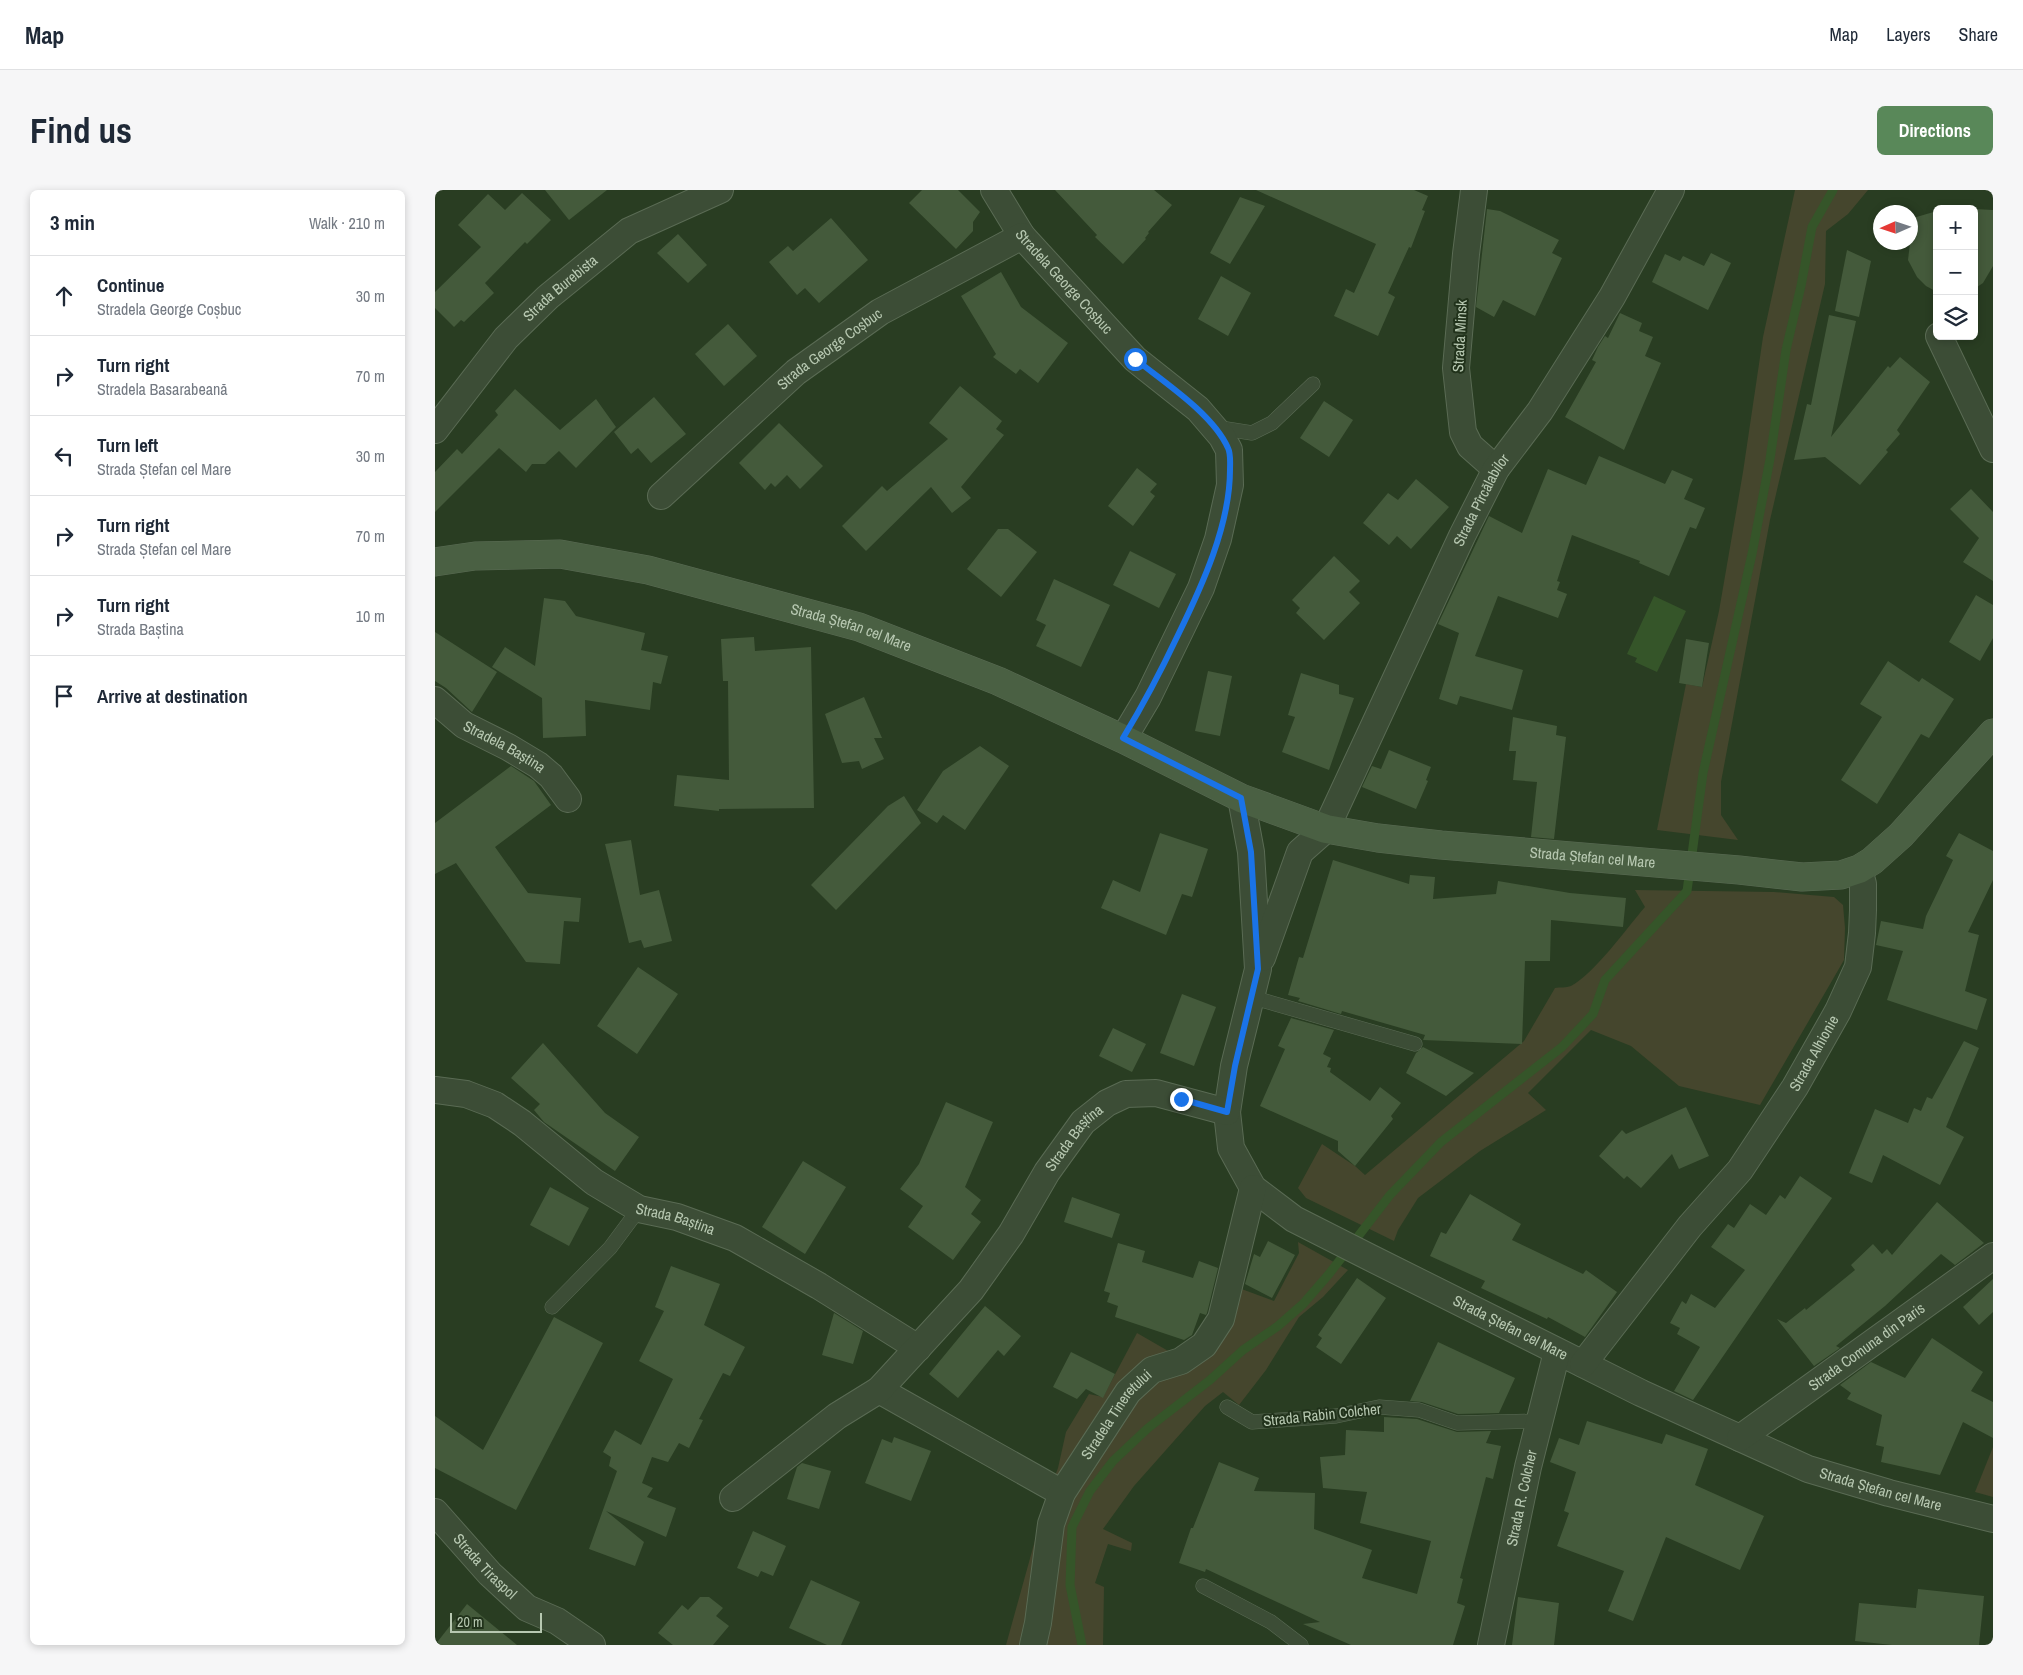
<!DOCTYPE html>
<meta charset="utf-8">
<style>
:root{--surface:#fff;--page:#f6f6f7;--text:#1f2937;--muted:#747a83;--line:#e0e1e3;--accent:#598859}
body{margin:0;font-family:"Archivo Narrow",sans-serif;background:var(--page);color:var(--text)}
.controls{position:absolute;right:15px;top:15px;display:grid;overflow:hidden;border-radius:8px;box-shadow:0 2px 8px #0003}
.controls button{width:45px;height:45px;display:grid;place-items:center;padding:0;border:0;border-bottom:1px solid var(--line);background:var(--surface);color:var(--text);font:25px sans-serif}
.compass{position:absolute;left:1438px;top:15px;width:45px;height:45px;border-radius:50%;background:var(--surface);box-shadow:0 2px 8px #0003;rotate:267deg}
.scale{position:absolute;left:15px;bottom:12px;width:92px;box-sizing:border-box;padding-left:5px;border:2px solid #b7c8b1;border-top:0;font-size:14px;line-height:18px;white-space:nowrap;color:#b7c8b1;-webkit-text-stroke:4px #21321b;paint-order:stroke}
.stop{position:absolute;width:15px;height:15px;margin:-11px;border:4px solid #1a73e8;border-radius:50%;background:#fff}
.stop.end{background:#1a73e8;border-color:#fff;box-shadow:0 1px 5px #0008}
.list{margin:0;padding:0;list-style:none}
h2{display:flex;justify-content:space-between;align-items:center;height:65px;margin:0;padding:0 20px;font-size:21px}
h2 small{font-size:16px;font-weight:400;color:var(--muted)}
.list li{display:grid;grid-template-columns:32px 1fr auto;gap:15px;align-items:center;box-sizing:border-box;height:80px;padding:0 20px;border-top:1px solid var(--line)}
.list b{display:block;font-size:19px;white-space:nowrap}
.list p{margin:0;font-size:16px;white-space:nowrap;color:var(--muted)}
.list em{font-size:16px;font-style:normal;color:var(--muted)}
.icon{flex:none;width:28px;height:28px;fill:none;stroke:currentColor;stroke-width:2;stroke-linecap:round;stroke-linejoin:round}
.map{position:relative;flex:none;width:1558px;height:1455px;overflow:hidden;border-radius:8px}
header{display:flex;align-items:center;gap:30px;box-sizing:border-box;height:70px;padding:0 25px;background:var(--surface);border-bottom:1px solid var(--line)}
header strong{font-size:24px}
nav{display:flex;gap:28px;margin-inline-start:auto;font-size:18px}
.intro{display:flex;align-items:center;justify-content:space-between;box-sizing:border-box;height:120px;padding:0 30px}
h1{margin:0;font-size:35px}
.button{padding:12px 22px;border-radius:8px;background:var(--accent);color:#fff;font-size:18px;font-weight:700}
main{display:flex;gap:30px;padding:0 30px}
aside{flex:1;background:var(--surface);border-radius:8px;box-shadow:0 2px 8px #0003}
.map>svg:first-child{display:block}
.green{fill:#45462d}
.water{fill:#355529}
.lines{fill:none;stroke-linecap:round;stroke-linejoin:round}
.stream{stroke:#355529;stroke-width:9}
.building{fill:#445a3b}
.lane-casing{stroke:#5a6b54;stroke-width:15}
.street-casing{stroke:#5a6b54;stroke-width:28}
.secondary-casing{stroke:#5a6b54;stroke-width:29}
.lane{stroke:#3c4d36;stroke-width:14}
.street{stroke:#3c4d36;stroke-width:26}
.secondary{stroke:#4a6043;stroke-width:28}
.route{stroke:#1a73e8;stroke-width:6}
.labels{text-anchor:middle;stroke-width:4;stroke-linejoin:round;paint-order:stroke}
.street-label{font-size:15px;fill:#b7c8b1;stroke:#21321b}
</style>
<header>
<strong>Map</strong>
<nav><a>Map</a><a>Layers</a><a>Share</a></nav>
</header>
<div class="intro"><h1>Find us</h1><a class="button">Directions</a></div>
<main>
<aside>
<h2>3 min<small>Walk · 210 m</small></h2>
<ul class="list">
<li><svg class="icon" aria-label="ahead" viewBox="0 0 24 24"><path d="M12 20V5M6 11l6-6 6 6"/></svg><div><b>Continue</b><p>Stradela George Coșbuc</p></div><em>30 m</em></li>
<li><svg class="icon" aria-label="right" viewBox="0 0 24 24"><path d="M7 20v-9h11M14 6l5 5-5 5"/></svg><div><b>Turn right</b><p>Stradela Basarabeană</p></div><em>70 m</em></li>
<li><svg class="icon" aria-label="left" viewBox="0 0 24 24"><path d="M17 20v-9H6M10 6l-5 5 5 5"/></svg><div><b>Turn left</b><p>Strada Ștefan cel Mare</p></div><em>30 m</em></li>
<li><svg class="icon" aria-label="right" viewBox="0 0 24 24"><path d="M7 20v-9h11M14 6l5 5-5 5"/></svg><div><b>Turn right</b><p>Strada Ștefan cel Mare</p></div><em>70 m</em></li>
<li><svg class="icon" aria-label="right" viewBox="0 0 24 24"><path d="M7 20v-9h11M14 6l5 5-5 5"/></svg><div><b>Turn right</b><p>Strada Baștina</p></div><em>10 m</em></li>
<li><svg class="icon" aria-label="arrive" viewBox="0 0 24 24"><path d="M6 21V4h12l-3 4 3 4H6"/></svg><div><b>Arrive at destination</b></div></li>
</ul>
</aside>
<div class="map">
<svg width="1558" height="1455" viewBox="0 0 1558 1455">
<rect width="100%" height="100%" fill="#293d22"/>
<g class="green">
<polygon points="1360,0 1433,0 1413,24 1391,41 1390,94 1335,330 1286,592 1286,625 1303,650 1222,640 1251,494 1267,497 1284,421 1308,282 1328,147"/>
<path d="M1200,700l139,2 60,5 9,8 2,23 -1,32 -84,145 -81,-19 -48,-40 -40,-16 -63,63 18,17 -66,41 -62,47 -20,32 -4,11 -88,-43 -8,-10 24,-44 33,22 10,9 159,-134 31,-53c5,-1 11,0 16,-2 24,-13 55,-57 74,-79z"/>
<polygon points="863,1052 913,1080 888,1107 864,1127 831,1180 804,1215 788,1202 770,1216 699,1296 668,1339 697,1353 696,1361 673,1354 660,1393 669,1397 668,1455 571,1455 612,1307 623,1278 631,1242 654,1204 668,1207 702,1143 735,1162 745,1155 758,1155 793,1094 839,1111 864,1063"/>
<polygon points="1558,1257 1558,1307 1540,1302"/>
</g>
<polygon class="water" points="1219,406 1251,421 1222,482 1200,472 1202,468 1192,464"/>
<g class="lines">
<polyline class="stream" points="647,1455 635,1395 637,1337 655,1301 678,1271 713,1238 775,1190 808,1160 843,1136 868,1114 894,1084 955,1005 1006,952 1127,857 1158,824 1170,790 1252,701 1268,583 1317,364 1335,269 1351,160 1366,96 1377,37 1398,0"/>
</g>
<g class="building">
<polygon points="110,0 172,0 134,30"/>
<polygon points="487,0 523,0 545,22 538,32 538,41 521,59 474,13"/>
<polygon points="620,0 719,0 737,15 713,42 714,43 710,48 711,49 688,74 660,47 662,45"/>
<polygon points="821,0 979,0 993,6 987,20 990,21 976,58 974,57 953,103 960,107 943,146 899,126 911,99 919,103 941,54"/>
<polygon points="87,3 116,30 92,54 90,52 50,93 59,103 29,132 26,130 19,137 0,118 0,102 46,57 23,35 53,4 70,20"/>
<polygon points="805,7 830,16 795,74 775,63"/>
<polygon points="1052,19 1065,21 1124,50 1117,63 1127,68 1100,126 1068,110 1059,127 1041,117"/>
<polygon points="1539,19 1558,20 1558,76 1548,93 1539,99"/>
<polygon points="1502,21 1502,102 1491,96 1482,87 1473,70 1478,28"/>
<polygon points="396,28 433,70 384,113 370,98 362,105 334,72 353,56 358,61"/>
<polygon points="243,44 272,75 253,93 222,63"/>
<polygon points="1412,60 1436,71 1424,127 1400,121"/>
<polygon points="1276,63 1296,73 1273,120 1217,92 1230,64 1245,71 1248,66 1269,76"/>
<polygon points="566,82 586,117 633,153 603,193 585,179 581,184 558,167 561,164 526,106"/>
<polygon points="786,86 816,103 793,146 763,129"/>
<polygon points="1185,123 1207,133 1204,141 1218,147 1210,166 1226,173 1189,260 1130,227 1161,172 1157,170 1163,157 1170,146 1173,148"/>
<polygon points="1394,125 1421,131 1396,247 1453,176 1455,178 1465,167 1495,192 1462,240 1465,244 1451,260 1453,262 1425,295 1390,267 1359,270 1372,214 1376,215"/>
<polygon points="293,134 322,166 289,196 260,164"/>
<polygon points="525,196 567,231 561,239 569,245 526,297 536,308 517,323 496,297 431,361 407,336 447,296 452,301 513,249 494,233"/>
<polygon points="80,199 125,240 161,209 181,237 141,278 124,261 110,274 97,274 91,282 64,258 0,322 0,282 22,259 27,264 63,225 60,221"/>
<polygon points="219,207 251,244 216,273 203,258 196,264 179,242"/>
<polygon points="889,211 918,230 894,267 865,248"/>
<polygon points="344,233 388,276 365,299 352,285 340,297 336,293 330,300 304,273"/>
<polygon points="1164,266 1230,294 1237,280 1258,289 1249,309 1270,318 1261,339 1255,337 1234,386 1204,373 1205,371 1137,345 1122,391 1125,392 1122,400 1132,404 1123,428 1063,406 1040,466 1088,480 1077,520 1025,506 1022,515 1004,509 1024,443 1003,434 1054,326 1087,343 1113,279 1151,295"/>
<polygon points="702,278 722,294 715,302 720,306 698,336 673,316"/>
<polygon points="981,289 1014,317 976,359 962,346 954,355 928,333 953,303 963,310"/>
<polygon points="1536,299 1558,322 1558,391 1528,372 1544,348 1515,319"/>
<polygon points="563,339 573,339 602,362 566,407 532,379"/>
<polygon points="695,361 741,384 724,418 678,395"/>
<polygon points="899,366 925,391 914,402 925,413 889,450 861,423 865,418 857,410"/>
<polygon points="619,389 675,415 646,477 601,456 611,435 601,430"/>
<polygon points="1541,405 1558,415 1558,448 1545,471 1514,452"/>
<polygon points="109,408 130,411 141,426 210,443 206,460 233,466 226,494 218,492 215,520 150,510 151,546 108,548 107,508 57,477 70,457 100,476"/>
<polygon points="0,442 62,482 37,522 11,498 0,491"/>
<polygon points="319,447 320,461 376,457 379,618 284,619 284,621 239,616 242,585 294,590 293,491 288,491 286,449"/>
<polygon points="1251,449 1274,453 1267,497 1244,493"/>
<polygon points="1453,471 1484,492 1487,488 1519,509 1494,548 1486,544 1442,614 1406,590 1447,527 1425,514"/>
<polygon points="773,481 797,486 785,546 760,541"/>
<polygon points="866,483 904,495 904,504 919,508 894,580 847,562 860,527 853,525"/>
<polygon points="429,507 447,548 439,548 449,569 427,579 424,571 407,573 390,524"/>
<polygon points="1078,527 1122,536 1121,545 1131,547 1119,649 1096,647 1102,592 1078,590 1081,561 1074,561"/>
<polygon points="545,556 574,576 530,640 508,625 502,633 482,620 508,581"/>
<polygon points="954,560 996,577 991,590 993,591 981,619 927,597 937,576 946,579"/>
<polygon points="76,576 99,591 116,615 60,657 93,703 146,708 144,732 129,731 125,774 91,772 21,673 0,684 0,633"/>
<polygon points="469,606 486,633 401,720 376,695 453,616"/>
<polygon points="725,643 773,659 757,707 747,704 731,745 666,718 678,690 705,702"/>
<polygon points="1524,643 1558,661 1558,690 1533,742 1544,745 1530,801 1552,809 1542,840 1452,810 1468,761 1441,755 1446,731 1488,739 1491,726 1518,670 1511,666"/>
<polygon points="196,650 205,705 224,700 237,751 209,758 206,750 194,753 170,654"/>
<polygon points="898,670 974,694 975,685 1000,687 998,709 1061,704 1063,691 1135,703 1191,708 1188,737 1116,730 1115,771 1090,771 1087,854 988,850 990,845 907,821 906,824 863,811 865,808 853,805 864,767 868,768"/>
<polygon points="203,777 243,804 202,864 162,836"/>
<polygon points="747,804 781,817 759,876 725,863"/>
<polygon points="856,828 899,840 888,864 896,868 892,877 896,878 895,882 935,911 945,897 966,913 956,926 958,929 920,976 903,961 903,951 825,916 850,859 843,856"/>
<polygon points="678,838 711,854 697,882 664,866"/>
<polygon points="1529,851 1544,858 1511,937 1529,947 1505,995 1448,965 1437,993 1414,983 1440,919 1473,933 1479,918 1486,921 1492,907 1497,909"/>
<polygon points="108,853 170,923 204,947 180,981 109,932 99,920 105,914 76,888"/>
<polygon points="988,857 1039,883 1011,906 971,883 981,863"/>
<polygon points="511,912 558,932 530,997 546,1010 536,1024 546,1032 518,1070 473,1037 488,1016 465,999 484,974"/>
<polygon points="1251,917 1274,966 1244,979 1237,964 1206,998 1192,986 1189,989 1164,966 1187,940 1191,944"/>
<polygon points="368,971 411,997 370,1064 327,1037"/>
<polygon points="1365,986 1397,1008 1258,1210 1239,1201 1265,1157 1242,1144 1245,1138 1235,1133 1247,1111 1251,1114 1256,1104 1280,1118 1310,1080 1276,1057 1293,1034 1299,1038 1315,1014 1331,1025 1345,1005 1350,1009"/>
<polygon points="115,997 154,1018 134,1056 95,1035"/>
<polygon points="1035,1004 1086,1034 1077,1050 1148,1084 1151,1080 1182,1102 1150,1147 1113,1127 1112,1129 1046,1098 1050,1091 995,1066 1006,1042 1011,1044"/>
<polygon points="637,1007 685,1024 677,1048 629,1032"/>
<polygon points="1502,1012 1549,1053 1520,1075 1506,1064 1450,1116 1401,1156 1405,1158 1379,1176 1342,1129 1351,1133 1370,1118 1371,1120 1420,1080 1416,1075 1438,1054 1447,1064 1452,1059 1457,1065"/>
<polygon points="833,1051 860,1065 837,1108 810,1094 819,1064 825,1067"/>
<polygon points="683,1053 710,1061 707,1072 758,1088 764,1071 783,1078 772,1123 771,1125 765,1123 757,1145 749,1150 680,1127 683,1116 672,1112 675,1103 669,1101"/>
<polygon points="236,1076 285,1094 269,1135 310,1157 295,1186 288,1183 264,1229 268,1230 254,1258 244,1253 233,1272 217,1267 207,1293 218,1298 212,1307 241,1318 231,1347 171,1321 209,1352 200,1376 154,1359 182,1281 174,1276 176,1267 168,1262 180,1240 206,1255 238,1189 204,1171 229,1121 220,1117"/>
<polygon points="922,1088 951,1108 906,1174 881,1157 887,1148 883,1145"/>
<polygon points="1558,1089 1558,1122 1544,1135 1528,1117"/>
<polygon points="550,1116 586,1146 569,1166 563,1160 523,1208 494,1184"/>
<polygon points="399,1123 428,1141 418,1174 387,1165"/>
<polygon points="119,1127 168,1153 81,1320 0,1278 0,1226 48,1260"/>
<polygon points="1497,1148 1548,1182 1536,1201 1558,1212 1558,1248 1528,1232 1505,1285 1446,1272 1449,1257 1441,1255 1447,1225 1412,1209 1416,1203 1405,1195 1436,1172 1470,1188"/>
<polygon points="1003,1152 1080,1188 1064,1223 1023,1224 987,1212 975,1211"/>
<polygon points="636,1162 680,1184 668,1208 651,1199 642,1209 618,1197"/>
<polygon points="949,1227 982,1229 1022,1242 1056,1241 1051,1253 1066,1256 1058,1289 1051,1287 1025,1388 1028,1389 1022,1413 1030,1416 1018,1455 916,1455 868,1434 885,1432 771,1379 770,1382 744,1373 756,1338 758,1338 784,1272 824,1288 819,1301 880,1303 879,1339 937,1360 927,1388 982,1404 996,1351 925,1333 932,1302 888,1298 885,1267 910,1265 911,1240 949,1242"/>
<polygon points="1152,1231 1227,1254 1231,1244 1273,1259 1260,1295 1329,1326 1305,1380 1231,1347 1198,1431 1173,1421 1189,1381 1122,1356 1134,1323 1129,1321 1141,1282 1115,1272 1124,1248 1144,1255"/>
<polygon points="459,1247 496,1261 476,1311 430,1293 447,1249 457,1253"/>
<polygon points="367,1273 396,1281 384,1319 352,1309 362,1277"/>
<polygon points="318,1341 351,1356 338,1386 326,1381 323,1387 302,1378"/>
<polygon points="376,1390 425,1412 406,1455 392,1455 354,1438"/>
<polygon points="1483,1399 1549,1406 1544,1455 1457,1455 1420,1451 1424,1413 1481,1418"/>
<polygon points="265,1407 274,1407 288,1418 281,1426 294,1436 278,1455 238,1455 223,1443 247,1415 253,1420"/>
<polygon points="1083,1407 1124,1413 1119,1455 1077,1455"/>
<polygon points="32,1414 82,1455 0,1455"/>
</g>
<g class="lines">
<defs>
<g id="lane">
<polyline points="779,237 817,243 837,233 878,194"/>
<polyline points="816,807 980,854"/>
<polyline points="117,1117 175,1058 204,1019"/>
<polyline points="792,1217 817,1232 901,1226 944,1217 984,1220 1022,1233 1105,1231"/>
<polyline points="768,1396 836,1432 866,1455"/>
</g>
<g id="street">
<path id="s1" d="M559,0l28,46 113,123 63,50 24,28 7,13 1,35 -12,54 -17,49 -53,109 -25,42"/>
<polyline points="1039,0 1031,64 1021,178 1028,242 1035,256 1061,279"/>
<polyline points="1504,146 1558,259"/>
<path id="s2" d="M0,240l71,-92 42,-41 81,-66 91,-41"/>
<path id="s3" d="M226,306l135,-124 84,-60 142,-76"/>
<path id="s4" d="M0,510l29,25 44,22 30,18 13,11 17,23"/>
<path id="s5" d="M806,608l10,54 7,117 -24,97 -7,46 4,36 22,40 41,31 75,38 272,136 167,76 81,24 104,26"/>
<path id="s6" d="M827,768l38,-106 26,-23 136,-293 34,-67 44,-58 72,-114 59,-107"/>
<path id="s7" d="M0,900l31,4 29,11 27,18 72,59 45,27 38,8 58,21 84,48 99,62"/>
<path id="s8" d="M1148,1174l107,-138 50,-56 55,-83 43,-76 20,-44 4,-34 1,-23v-26l-4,-15"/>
<polyline points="444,1200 627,1303"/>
<path id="s9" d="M1305,1248l253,-182"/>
<path id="s10" d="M298,1308l104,-82 42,-26 92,-100 40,-56 36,-62 36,-50 24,-19 19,-9 30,-1 71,19"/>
<path id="s11" d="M0,1322l55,62 37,34 30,13 35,24"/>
<path id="s12" d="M598,1455l5,-22 13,-99 11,-31 66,-101 24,-22 29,-9 23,-16 17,-26 32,-131"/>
<path id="s13" d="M1056,1455l37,-178 29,-115"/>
</g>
<g id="secondary">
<path id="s14" d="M0,372l40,-6 85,-2 88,16 211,57 139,54 125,58 118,59 85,31 52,9 63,7 298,25 63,7 39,-2 18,-6 13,-8 29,-26 92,-102"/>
</g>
</defs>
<use href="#lane" class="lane-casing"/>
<use href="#street" class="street-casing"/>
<use href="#secondary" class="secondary-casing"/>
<use href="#lane" class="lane"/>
<use href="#street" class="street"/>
<use href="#secondary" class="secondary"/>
</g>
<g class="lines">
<path class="route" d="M700,169c29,23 78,55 93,89 3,6 2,15 2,22 0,55 -28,116 -52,165 -17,36 -35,70 -55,103l118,60 10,54 7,117 -23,97 -8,46 -46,-13"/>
</g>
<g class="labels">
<g class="street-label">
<text dy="5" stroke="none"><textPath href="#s1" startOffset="116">Stradela George Coșbuc</textPath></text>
<text dy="5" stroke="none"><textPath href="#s2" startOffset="190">Strada Burebista</textPath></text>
<text transform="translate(1025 146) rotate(-87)" y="5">Strada Minsk</text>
<text dy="5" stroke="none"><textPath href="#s3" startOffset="224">Strada George Coșbuc</textPath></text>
<text dy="5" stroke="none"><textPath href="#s6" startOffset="511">Strada Pîrcălabilor</textPath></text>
<text dy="5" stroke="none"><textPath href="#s14" startOffset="426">Strada Ștefan cel Mare</textPath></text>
<text dy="5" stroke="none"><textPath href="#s4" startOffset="84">Stradela Baștina</textPath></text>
<text dy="5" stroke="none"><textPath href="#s14" startOffset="1211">Strada Ștefan cel Mare</textPath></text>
<text dy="5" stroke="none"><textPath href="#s8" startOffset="388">Strada Alhionie</textPath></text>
<text dy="5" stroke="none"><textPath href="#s10" startOffset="502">Strada Baștina</textPath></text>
<text dy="5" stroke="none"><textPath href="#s7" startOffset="278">Strada Baștina</textPath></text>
<text dy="5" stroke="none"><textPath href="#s5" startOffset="694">Strada Ștefan cel Mare</textPath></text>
<text dy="5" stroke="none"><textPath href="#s9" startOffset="156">Strada Comuna din Paris</textPath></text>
<text transform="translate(887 1225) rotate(-6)" y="5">Strada Rabin Colcher</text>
<text dy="5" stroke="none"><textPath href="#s12" startOffset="251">Stradela Tineretului</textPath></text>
<text dy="5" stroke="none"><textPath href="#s5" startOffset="1099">Strada Ștefan cel Mare</textPath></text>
<text dy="5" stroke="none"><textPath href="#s13" startOffset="150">Strada R. Colcher</textPath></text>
<text dy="5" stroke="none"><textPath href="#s11" startOffset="74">Strada Tiraspol</textPath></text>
</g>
</g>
</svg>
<div class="controls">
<button>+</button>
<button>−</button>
<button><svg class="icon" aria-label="layers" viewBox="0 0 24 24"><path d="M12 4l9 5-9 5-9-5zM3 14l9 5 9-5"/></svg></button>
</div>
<svg class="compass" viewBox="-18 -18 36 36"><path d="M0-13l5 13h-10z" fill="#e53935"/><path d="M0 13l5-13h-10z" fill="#747a83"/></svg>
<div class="scale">20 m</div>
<div class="stop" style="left:700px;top:169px"></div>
<div class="stop end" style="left:746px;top:909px"></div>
</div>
</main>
